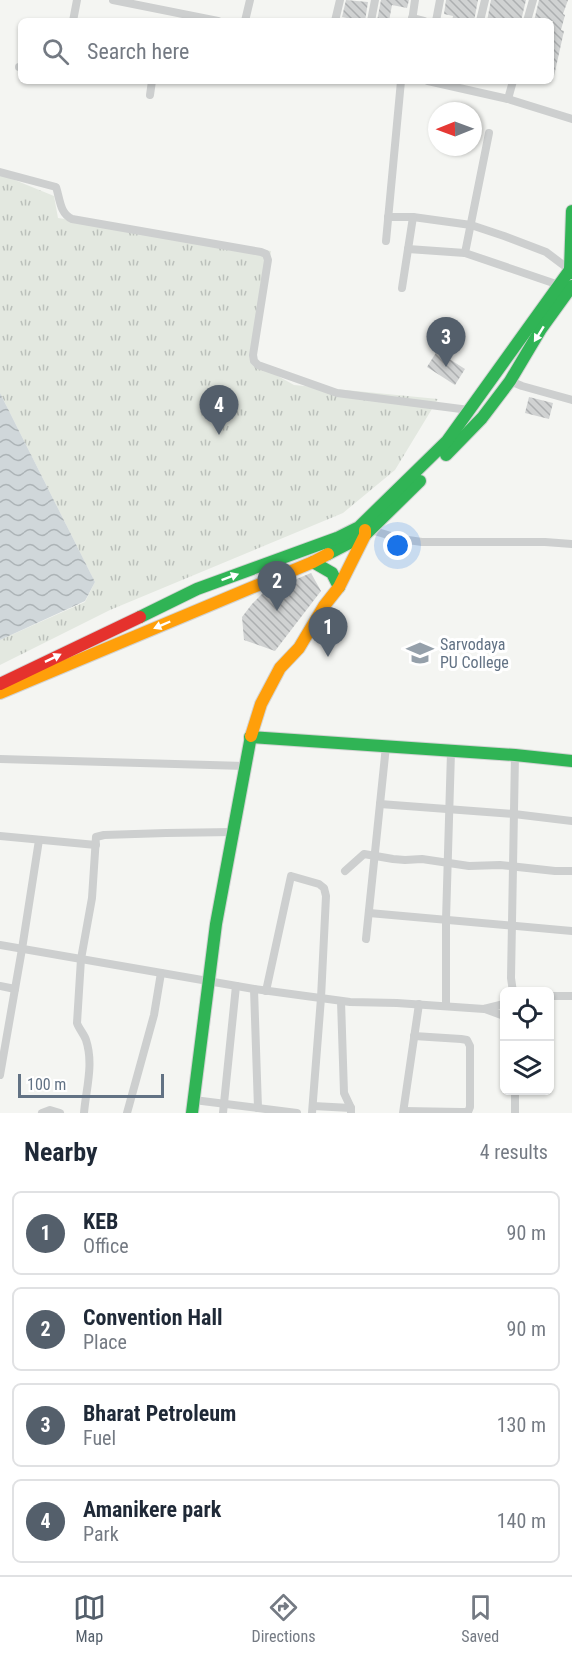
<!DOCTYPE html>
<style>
:root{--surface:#fff;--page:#f6f6f7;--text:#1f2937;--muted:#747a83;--line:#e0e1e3;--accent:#545f6b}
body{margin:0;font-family:"Roboto Condensed",sans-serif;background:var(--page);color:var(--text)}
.controls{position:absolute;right:18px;bottom:18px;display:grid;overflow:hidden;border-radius:9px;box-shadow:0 2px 4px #0004}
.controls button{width:54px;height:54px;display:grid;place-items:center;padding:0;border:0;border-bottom:2px solid var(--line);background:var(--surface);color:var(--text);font:30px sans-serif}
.compass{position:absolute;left:428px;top:102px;width:54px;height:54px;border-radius:50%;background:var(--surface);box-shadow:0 2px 4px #0004;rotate:269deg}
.scale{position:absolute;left:18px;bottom:15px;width:146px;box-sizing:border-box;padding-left:6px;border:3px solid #627284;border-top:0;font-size:16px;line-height:21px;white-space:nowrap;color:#627284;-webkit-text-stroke:4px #fff;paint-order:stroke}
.you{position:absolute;left:398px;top:546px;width:21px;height:21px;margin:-15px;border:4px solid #fff;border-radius:50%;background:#1a73e8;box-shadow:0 0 0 9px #1a73e833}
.badge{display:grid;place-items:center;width:39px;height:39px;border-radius:50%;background:var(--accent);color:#fff;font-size:20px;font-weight:700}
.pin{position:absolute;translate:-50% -50px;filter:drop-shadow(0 2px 3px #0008)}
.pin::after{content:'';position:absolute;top:32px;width:21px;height:18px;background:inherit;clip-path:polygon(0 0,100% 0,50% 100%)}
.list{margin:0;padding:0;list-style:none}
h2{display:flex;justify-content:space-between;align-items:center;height:78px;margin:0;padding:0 24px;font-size:26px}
h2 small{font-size:20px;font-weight:400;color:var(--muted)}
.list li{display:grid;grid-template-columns:39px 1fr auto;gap:18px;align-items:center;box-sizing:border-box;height:84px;margin:0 12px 12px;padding:0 12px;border:2px solid var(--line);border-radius:9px}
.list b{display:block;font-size:22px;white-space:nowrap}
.list p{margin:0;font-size:20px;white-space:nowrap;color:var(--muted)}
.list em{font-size:20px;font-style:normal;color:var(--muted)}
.icon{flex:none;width:33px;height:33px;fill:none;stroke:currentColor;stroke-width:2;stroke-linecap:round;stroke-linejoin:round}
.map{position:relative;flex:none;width:572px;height:1113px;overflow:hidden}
.search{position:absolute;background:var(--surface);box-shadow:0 2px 4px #0004;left:18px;right:18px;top:18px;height:66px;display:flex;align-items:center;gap:15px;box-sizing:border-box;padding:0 21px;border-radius:9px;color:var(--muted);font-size:22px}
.sheet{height:462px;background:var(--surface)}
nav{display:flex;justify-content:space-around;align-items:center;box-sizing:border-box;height:84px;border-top:2px solid var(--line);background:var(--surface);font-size:16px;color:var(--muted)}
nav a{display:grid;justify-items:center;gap:3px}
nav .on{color:var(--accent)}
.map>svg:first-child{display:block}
.park{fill:url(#park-tufts)}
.water{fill:url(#water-waves)}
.building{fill:url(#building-back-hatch)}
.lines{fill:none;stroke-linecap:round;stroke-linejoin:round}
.fast-casing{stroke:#d2d3d3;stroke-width:14}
.slow-casing{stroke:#d2d3d3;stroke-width:14}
.jam-casing{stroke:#d2d3d3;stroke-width:14}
.street{stroke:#cdcfcf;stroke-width:8}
.fast{stroke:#30b455;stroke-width:12}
.slow{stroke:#ff9f0a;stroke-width:12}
.jam{stroke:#e5322d;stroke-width:12}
.oneway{fill:#fff}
.labels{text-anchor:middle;stroke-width:6;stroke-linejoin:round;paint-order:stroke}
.poi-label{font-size:16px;fill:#627284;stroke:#fff;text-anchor:start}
</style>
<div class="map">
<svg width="572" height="1113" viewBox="0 0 572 1113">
<defs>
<pattern id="park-tufts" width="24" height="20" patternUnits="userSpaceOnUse" patternTransform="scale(1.5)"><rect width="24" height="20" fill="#e3e8e0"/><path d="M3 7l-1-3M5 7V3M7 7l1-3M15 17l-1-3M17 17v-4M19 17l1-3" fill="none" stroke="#bbc0bb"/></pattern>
<pattern id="water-waves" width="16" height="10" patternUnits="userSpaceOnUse" patternTransform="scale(1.5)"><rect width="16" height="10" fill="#d0d7da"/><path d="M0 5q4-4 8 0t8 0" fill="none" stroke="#acb3b6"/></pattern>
<pattern id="building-back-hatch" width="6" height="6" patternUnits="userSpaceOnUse" patternTransform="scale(1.5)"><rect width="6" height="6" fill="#d0d2d2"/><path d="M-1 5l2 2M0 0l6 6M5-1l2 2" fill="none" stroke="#acafb0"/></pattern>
</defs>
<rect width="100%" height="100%" fill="#f4f5f2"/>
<polygon class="park" points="0,174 54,196 58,218 271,251 253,362 294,385 438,399 395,470 343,513 110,610 0,665 0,640 85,602 95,582 0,393"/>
<polygon class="water" points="0,393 95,582 85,601 0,640"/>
<g class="building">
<polygon points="346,0 368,2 365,21 357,21 357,20 342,17"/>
<polygon points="381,0 409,0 407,8 392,5 389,21 377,21"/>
<polygon points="446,0 478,0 474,21 452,21 453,16 444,14"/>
<polygon points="491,0 526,0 521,21 487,21"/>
<polygon points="539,0 568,0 563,14 565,15 561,30 564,31 554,76 551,76 551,30 553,21 534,21"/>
<polygon points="437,351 465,369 455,385 427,367"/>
<polygon points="529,397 553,403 549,419 525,413"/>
<polygon points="311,573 321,591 275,651 244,640 242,617 252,604 263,593"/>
</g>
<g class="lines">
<defs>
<g id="fast">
<polyline points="572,211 570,270 572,273"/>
<polyline points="446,455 482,418 510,381 541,329 572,286"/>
<polyline points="328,554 365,535 420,481"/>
<polyline points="313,562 332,573 339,587"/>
<polyline points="140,617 197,589 337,538 359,527 447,441 572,267"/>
<polyline points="250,737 515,755 572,761"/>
<polyline points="192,1113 216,924 251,736"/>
</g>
<g id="slow">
<polyline points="0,693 313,562 328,554"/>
<polyline points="251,736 261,704 280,668 299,648 324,606 339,587 365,535 365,530"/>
</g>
<polyline id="jam" points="0,684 140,617"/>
</defs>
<use href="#fast" class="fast-casing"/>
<use href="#slow" class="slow-casing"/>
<use href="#jam" class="jam-casing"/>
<g class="street">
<polyline points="113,0 218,21"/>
<polyline points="412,18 424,21"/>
<polyline points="73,21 77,0"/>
<polyline points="245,21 250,0"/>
<polyline points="335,21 340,0"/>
<polyline points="371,21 375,0"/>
<polyline points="412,21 415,0"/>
<polyline points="436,21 440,0"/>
<polyline points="480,21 485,0"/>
<polyline points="527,21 533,0"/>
<polyline points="19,67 21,67"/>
<polyline points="428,81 508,99 572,119"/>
<polyline points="150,95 152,81"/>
<polyline points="508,99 513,81"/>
<polyline points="489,133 465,253 559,285"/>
<path d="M0,172l56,15c4,12 4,27 16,32l189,33 5,2 2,6 -15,95 1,6 4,4 79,28 132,17"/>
<polyline points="388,217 413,217 471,225 504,236 546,252 570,270"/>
<polyline points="386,241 401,81"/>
<polyline points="408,249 465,253"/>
<polyline points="402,288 413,217"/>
<polyline points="510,381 522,386 572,400"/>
<polyline points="371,530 401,539 422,542 545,542 572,544"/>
<polyline points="0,759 245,766"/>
<polyline points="380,804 514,814 572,821"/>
<polyline points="0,836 96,845"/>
<polyline points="345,871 364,854 393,859 405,860 422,859 469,866 500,865 555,871 572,871"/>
<polyline points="369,913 572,931"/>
<polyline points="366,939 386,746"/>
<polyline points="0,945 254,989 350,1002 397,1003 484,1009 504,1004"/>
<polyline points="0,986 15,989"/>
<polyline points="254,989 258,1108"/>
<polyline points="266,991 291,876 319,884 324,888 326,896 321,998 312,1113"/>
<polyline points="513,992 511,978 515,755"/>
<polyline points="550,996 572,996"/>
<polyline points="341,1001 344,1093 351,1108 351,1113"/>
<polyline points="446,1006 446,920 451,752"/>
<polyline points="485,1009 504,1016"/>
<polyline points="0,1075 22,949 39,840"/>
<polyline points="194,1100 297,1113"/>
<polyline points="313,1106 351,1108"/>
<polyline points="404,1111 461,1112 468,1112 470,1107 470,1046 467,1040 461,1039 414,1036"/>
<polyline points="42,1113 50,1110 60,1113"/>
<path d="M84,1113c2,-24 10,-49 2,-73 -2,-6 -7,-11 -9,-17l4,-64 11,-61 4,-61 8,-2 62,-2 67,-1"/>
<polyline points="127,1113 154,1015 161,973"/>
<polyline points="223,1113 236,986"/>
<polyline points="403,1113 419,1004"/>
<polyline points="515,1113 515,1090"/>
</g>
<use href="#fast" class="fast"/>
<use href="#slow" class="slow"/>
<use href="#jam" class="jam"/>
</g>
<defs><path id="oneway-solid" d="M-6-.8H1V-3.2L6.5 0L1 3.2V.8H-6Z" transform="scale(1.5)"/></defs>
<g class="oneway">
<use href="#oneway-solid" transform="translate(539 334) rotate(122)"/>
<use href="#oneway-solid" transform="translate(230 577) rotate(-20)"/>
<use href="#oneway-solid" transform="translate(162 625) rotate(157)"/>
<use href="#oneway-solid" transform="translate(53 658) rotate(-26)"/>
</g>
<defs>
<symbol id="university-bare" viewBox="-9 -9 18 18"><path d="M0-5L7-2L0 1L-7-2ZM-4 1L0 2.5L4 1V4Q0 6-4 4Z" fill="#95a0aa" stroke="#fff" stroke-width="2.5" paint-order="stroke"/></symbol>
</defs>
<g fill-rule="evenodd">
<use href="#university-bare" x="401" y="634" width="38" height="38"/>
</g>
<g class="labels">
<g class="poi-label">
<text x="440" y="650">Sarvodaya<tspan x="440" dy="18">PU College</tspan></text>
</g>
</g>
</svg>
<div class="controls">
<button><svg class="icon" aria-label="locate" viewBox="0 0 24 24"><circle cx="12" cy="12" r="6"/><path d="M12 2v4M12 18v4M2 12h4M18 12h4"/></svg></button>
<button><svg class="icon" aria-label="layers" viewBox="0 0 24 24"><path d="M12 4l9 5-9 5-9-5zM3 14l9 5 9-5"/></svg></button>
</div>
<svg class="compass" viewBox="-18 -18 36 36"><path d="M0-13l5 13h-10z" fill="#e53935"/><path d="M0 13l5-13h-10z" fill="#747a83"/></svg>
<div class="scale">100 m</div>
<div class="you"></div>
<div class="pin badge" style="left:328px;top:657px">1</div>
<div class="pin badge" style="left:277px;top:611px">2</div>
<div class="pin badge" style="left:446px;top:367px">3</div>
<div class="pin badge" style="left:219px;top:435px">4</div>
<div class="search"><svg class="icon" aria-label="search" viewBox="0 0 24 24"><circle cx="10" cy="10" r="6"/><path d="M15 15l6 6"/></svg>Search here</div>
</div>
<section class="sheet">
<h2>Nearby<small>4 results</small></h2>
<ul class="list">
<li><span class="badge">1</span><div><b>KEB</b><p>Office</p></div><em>90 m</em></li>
<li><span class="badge">2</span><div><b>Convention Hall</b><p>Place</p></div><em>90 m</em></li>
<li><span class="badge">3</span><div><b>Bharat Petroleum</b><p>Fuel</p></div><em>130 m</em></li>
<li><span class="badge">4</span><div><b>Amanikere park</b><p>Park</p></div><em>140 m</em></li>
</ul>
</section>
<nav>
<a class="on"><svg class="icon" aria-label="map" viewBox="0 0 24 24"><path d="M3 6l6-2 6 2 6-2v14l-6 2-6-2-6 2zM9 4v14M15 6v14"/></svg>Map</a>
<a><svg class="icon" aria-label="directions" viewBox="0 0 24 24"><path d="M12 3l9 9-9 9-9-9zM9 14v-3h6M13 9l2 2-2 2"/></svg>Directions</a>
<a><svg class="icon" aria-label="saved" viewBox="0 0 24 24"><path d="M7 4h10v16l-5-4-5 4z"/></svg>Saved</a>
</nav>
